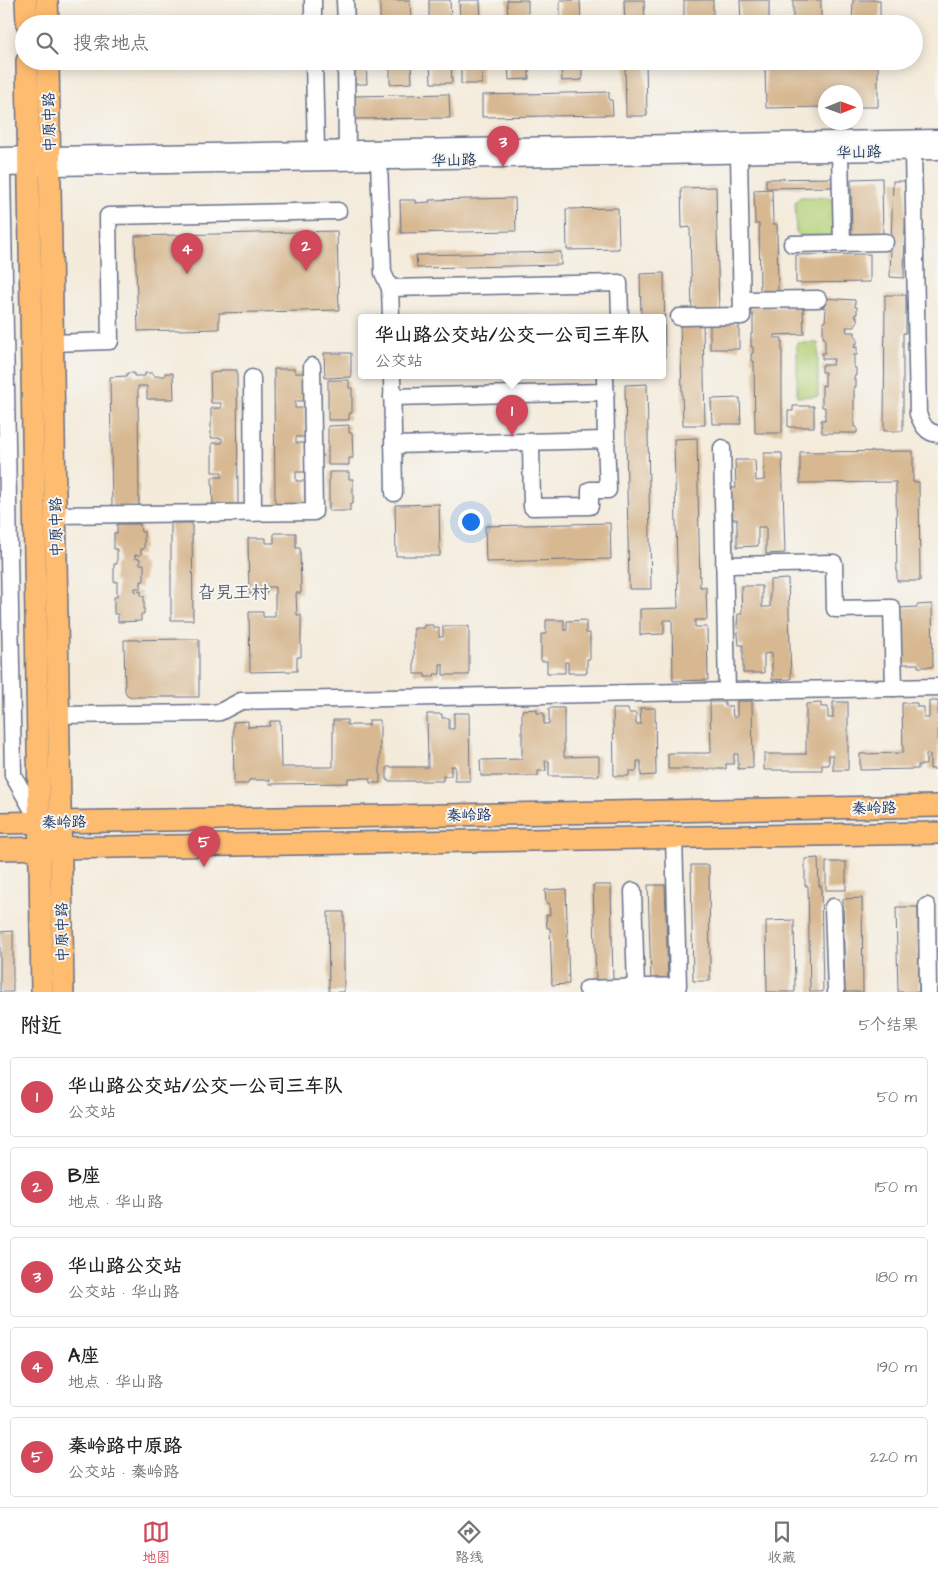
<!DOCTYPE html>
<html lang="zh">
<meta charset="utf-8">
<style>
:root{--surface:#fff;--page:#f2f2f2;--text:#222;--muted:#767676;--line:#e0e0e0;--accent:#d1495b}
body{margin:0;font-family:"Architects Daughter","LXGW WenKai TC",sans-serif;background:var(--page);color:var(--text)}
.compass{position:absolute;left:818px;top:85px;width:45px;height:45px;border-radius:50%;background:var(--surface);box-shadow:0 2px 12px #0003;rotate:89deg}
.you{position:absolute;left:470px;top:521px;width:18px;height:18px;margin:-12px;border:4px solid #fff;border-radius:50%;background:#1a73e8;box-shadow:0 0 0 8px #1a73e833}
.badge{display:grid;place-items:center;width:32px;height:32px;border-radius:50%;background:var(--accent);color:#fff;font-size:16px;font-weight:700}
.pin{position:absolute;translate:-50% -41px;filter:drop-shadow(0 1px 2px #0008)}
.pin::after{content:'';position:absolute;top:26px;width:18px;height:15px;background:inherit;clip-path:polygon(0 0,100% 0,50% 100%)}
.popup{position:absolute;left:358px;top:314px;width:308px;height:65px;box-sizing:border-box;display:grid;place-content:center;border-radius:5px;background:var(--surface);filter:drop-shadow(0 1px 4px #0005);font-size:16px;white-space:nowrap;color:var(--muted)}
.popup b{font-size:19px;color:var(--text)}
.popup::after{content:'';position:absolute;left:50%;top:100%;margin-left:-10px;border:10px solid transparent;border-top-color:var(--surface)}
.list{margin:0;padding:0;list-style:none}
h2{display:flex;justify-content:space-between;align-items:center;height:65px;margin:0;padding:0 20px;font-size:21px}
h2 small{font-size:16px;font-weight:400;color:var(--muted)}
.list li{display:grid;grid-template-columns:32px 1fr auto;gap:15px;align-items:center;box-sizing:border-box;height:80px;margin:0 10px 10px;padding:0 10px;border:1px solid var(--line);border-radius:5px}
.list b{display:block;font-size:19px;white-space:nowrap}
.list p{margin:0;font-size:16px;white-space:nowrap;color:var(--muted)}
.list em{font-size:16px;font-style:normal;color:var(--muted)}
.icon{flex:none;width:28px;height:28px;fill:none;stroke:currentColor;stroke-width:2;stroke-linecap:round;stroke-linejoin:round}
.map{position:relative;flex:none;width:938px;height:992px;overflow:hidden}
.search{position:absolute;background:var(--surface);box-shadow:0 2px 12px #0003;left:15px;right:15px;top:15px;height:55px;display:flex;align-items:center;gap:12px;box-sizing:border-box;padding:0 18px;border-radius:28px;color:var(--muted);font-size:19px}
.sheet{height:515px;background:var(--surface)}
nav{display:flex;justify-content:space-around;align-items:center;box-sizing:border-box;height:70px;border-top:1px solid var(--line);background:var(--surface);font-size:14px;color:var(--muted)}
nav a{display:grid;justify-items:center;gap:2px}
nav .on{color:var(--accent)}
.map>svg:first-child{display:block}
.green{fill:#b2d077;stroke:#66806a}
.building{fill:#d7b891}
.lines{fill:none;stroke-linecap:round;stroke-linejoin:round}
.minor-casing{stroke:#67718a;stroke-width:19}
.major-casing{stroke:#67718a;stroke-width:24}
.minor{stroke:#fff;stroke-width:16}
.major{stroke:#febc70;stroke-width:21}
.labels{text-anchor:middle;stroke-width:4;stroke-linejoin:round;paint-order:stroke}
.street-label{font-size:15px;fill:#1b2f5e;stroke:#f6f6f2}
.quarter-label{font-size:18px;fill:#5d5f70;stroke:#f6f6f2}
</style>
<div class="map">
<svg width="938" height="992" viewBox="0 0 938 992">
<rect width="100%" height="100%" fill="#f6f6f2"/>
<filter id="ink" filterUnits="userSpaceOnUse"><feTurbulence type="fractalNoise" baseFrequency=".02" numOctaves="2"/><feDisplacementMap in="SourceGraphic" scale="10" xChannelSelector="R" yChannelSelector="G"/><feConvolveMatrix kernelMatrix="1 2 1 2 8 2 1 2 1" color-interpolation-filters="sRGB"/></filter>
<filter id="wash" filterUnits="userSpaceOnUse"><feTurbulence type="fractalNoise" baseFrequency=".0096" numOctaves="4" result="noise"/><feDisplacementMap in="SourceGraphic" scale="20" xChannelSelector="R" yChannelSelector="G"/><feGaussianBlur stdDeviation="1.12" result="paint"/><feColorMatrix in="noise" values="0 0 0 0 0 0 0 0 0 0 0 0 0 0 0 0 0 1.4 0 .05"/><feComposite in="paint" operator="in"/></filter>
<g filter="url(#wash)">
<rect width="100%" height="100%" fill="#f4ebdb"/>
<g class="green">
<polygon points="800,197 829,197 834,201 834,231 830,236 800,236 796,232 795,202"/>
<polygon points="797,343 818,343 818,396 797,397"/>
</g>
<g id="blocks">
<g class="building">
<polygon points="380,0 410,0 411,24 380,24"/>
<polygon points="429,0 450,0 451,24 429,24"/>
<polygon points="459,0 480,0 481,24 460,24"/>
<polygon points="507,0 528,0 528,24 508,24"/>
<polygon points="560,0 580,0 581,24 560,24"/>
<polygon points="624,0 644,0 645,24 625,24"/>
<rect x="684" y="0" width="29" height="24"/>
<polygon points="740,0 769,0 769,24 741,24"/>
<rect x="793" y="0" width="28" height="24"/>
<polygon points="853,0 880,0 880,24 852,24"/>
<polygon points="350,61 366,61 367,84 351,84"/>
<polygon points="381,61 411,61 412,83 390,84 390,68 381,68"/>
<polygon points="430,61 451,61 452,83 431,83"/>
<polygon points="461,61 481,61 482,84 461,84"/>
<polygon points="508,61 529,61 529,79 509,80"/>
<polygon points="561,61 582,61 582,80 562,81"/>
<polygon points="625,61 646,61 647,116 626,116"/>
<polygon points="878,63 878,107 856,107 856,92 826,92 826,107 766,108 765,65"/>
<polygon points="609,92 609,100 612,100 613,115 482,117 482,95"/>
<polygon points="449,94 450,118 355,119 355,96"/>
<polygon points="832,178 832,187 766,188 766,179"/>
<polygon points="882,178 883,237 852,238 851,179"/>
<polygon points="893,181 906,181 904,278 890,277"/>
<polygon points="716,187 719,311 692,312 690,227 682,228 681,188"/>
<polygon points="772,189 773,224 777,224 778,291 760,291 759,224 755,224 754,190"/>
<polygon points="515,198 516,231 401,233 400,200 416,200 416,203 430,202 429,200"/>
<polygon points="618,208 619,249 567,250 566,209"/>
<polygon points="337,231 339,310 219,313 219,329 138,331 135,236"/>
<polygon points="561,252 561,265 417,268 416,255"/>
<polygon points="870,254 870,282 796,283 796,255"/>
<polygon points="664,273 665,358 662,358 662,317 641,317 640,274"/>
<polygon points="885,295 906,295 906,333 903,333 903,431 884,431"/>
<polygon points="823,298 855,300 855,307 857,307 857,314 855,314 855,316 857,316 857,323 855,323 855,327 846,327 847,332 855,332 855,337 857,337 857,344 855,344 854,348 857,347 857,355 854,355 854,368 856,368 856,376 854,376 854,380 856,380 856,387 854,387 854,427 857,427 857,433 822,433 821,420 825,420 825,407 822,407 822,385 825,386 825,372 822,372 822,365 833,365 834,359 822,359 822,353 825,353 825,338 823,338 823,322 825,322 826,308 823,308"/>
<polygon points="803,306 804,334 774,335 774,338 782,338 782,433 755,433 754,361 751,361 751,354 753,353 753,347 751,347 751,333 753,333 753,314 750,314 750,307"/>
<polygon points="680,323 703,323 705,425 683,425"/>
<polygon points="739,323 739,349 710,349 710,324"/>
<polygon points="324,353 351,353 351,377 325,378"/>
<polygon points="274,369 295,369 295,373 304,373 304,401 295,401 295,408 304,408 305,437 296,437 296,443 305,443 305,472 296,472 296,481 305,481 305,505 275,505"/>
<polygon points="221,370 237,370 238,507 213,507 212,477 222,477 222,472 212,472 212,443 222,443 222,438 211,438 211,408 221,408 221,403 211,403 210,373 221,372"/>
<polygon points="127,373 134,373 134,376 145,376 145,373 153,373 153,376 165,376 165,373 173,373 174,399 147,399 147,386 138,386 139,506 112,507 110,377 127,376"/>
<polygon points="328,380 349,380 349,388 352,388 352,413 349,413 349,420 328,420"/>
<polygon points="647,384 651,589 629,589 625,385"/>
<polygon points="740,398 741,424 712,424 711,399"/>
<polygon points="793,406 814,406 814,427 788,427 788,411 793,411"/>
<polygon points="349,425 349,433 352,433 353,458 349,458 349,465 328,465 328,426"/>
<polygon points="697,438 700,587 706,587 707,620 695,620 695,627 707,627 708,680 673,681 672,620 664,620 664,634 640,635 640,609 678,608 674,439"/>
<polygon points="913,451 913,482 919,482 920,581 897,581 896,482 800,483 800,452"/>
<polygon points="764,453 782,453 785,553 766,554 766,527 758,527 758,546 737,547 737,519 733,519 731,499 732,488 736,488 735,460 755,460 756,481 764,480"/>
<polygon points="329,472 349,472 349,479 353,479 353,504 350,504 350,511 329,511"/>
<polygon points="439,504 440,556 396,556 395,505"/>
<polygon points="171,523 192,523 193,620 171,620"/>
<polygon points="610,523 611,559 486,562 485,526"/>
<polygon points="117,524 140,524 141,532 144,532 144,549 141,549 141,555 135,555 135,558 140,559 140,564 144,564 144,581 141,581 141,588 135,588 135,592 141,591 141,596 144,596 144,614 141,614 141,621 118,622 118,614 114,614 114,597 117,597 117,581 114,582 114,564 117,564 117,549 114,549 114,533 117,533"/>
<polygon points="274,533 296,533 296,548 300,548 301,593 296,593 297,615 301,615 301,657 297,657 297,671 250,672 249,612 263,612 263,617 275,617 275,587 267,587 267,593 249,594 248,538 266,538 266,543 274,543"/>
<polygon points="788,579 791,679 772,680 772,653 764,654 764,673 743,673 743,645 739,645 737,625 738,614 742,614 741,586 762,586 762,607 770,607 770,580"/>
<polygon points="932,604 933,667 918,667 918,664 900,664 899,608 917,607 917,605"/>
<polygon points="546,620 564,620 564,630 567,630 567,621 586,620 586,633 590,633 590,659 587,659 587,673 568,673 568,662 565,662 565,673 547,673 547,661 541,661 541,634 546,634"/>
<polygon points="424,625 433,625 433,628 439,628 439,637 443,637 443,626 469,626 469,675 443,675 443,664 440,664 440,674 434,674 434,677 425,677 425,674 414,674 414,628 424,628"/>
<polygon points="185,639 199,639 199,697 132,697 127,695 125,691 124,640"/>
<polygon points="737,701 752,701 753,768 738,769 738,754 734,754 734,764 726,764 726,769 668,769 668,753 711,753 710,702 725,702 725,706 732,706 733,717 737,717"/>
<polygon points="929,701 938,701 938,769 930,769 930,755 926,754 926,765 918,765 918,769 860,770 860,754 903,753 902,703 917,703 917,707 924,707 924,718 929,718"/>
<polygon points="833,702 848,702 848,770 833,770 833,755 829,755 829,765 822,765 822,770 764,770 764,754 806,754 806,704 821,703 821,707 828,707 828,718 833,718"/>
<polygon points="549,708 564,708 564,757 599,756 599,776 549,776 549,761 545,761 546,771 538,771 538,776 481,776 480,760 522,759 522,710 537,709 537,713 544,713 544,724 549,724"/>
<polygon points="640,708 655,708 656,775 641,776 641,761 637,761 637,771 629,771 629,776 614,776 613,709 628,709 629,713 636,713 636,724 641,724"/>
<polygon points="454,713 469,713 470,781 455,781 455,766 451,766 451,776 443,776 443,781 387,781 387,767 428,767 427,714 442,714 442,718 449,718 449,729 454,729"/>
<polygon points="333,720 347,720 347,725 369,725 369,720 380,720 380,783 370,783 370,778 348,778 348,783 270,784 270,780 249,780 248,784 234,784 233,722 248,721 248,727 270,726 270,721 280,721 281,767 333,767"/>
<polygon points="818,858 819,886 821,886 823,992 810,992 808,886 805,886 805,859"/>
<rect x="826" y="862" width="20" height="28"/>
<polygon points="691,865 709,865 710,981 693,981"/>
<polygon points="593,885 611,885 613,981 596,981"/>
<polygon points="648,885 665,885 668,981 651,982"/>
<polygon points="566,889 569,984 552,985 550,928 547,928 546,915 550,915 549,903 546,903 545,890"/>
<polygon points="862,898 863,992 845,992 843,899"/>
<polygon points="896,907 918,907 919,992 898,992"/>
<polygon points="328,912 344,912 344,992 329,992"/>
<polygon points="794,920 795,992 767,992 766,921"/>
<polygon points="13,931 13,992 0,992 0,932"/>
</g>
</g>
</g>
<g filter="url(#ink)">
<use href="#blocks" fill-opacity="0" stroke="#67718a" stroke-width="1"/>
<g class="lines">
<defs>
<g id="minor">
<polyline points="313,0 313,24"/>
<polyline points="345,0 346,24"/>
<polyline points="314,61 316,150"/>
<polyline points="346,61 347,149"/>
<path d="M913,151l5,263c4,10 8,19 20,20"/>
<polyline points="840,153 842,243"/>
<polyline points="0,156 938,138"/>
<polyline points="379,161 383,273 390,288 391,317"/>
<polyline points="0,168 938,151"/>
<polyline points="2,168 13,775 39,821"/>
<polyline points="792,244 885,242"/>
<polyline points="390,288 619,283 620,317"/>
<polyline points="742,300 818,299"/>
<polyline points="679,317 742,316 739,154"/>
<polyline points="53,343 110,341 108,216 338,211"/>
<polyline points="392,375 394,493"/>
<polyline points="252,378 253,513"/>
<polyline points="392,397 606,392"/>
<polyline points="531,442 532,507 590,506 590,490 608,490 606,440"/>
<polyline points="393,445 606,440 605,375"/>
<polyline points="722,448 727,691"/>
<polyline points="56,515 314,512 312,366"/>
<polyline points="724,565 834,563 835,609 892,608 894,688"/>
<polyline points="59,715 211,713 220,712 241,701 938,687"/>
<polyline points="633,891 636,988"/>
<polyline points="927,906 928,992"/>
<polyline points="833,907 836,992"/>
<polyline points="587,989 678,986 674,837"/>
</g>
<g id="major">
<polyline points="26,0 27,24"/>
<polyline points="47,0 48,24"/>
<polyline points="27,61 42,992"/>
<polyline points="48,61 63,992"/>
<polyline points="0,823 938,806"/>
<polyline points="0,849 938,833"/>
</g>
</defs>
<use href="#minor" class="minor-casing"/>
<use href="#major" class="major-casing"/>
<use href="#minor" class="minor"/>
<use href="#major" class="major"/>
</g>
</g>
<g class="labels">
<g class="street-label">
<text transform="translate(49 122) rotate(-91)" y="5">中原中路</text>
<text transform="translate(859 152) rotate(-1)" y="5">华山路</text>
<text transform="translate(454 160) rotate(-1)" y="5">华山路</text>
<text transform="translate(56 527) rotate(-91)" y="5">中原中路</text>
<text transform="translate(874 808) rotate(-1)" y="5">秦岭路</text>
<text transform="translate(469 815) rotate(-1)" y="5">秦岭路</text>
<text transform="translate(64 822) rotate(-1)" y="5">秦岭路</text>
<text transform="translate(62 932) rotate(-91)" y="5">中原中路</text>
</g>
<g class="quarter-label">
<text x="233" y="598">旮旯王村</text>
</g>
</g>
</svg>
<svg class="compass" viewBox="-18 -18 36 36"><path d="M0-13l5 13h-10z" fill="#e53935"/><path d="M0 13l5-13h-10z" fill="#767676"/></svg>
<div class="you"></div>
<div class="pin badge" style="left:512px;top:436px">1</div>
<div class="popup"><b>华山路公交站/公交一公司三车队</b>公交站</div>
<div class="pin badge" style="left:306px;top:271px">2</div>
<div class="pin badge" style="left:503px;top:167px">3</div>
<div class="pin badge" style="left:187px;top:274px">4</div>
<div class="pin badge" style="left:204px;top:867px">5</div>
<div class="search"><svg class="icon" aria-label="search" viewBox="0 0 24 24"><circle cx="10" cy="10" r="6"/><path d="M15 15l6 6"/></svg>搜索地点</div>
</div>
<section class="sheet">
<h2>附近<small>5个结果</small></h2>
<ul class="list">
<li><span class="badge">1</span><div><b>华山路公交站/公交一公司三车队</b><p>公交站</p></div><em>50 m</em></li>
<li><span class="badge">2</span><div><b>B座</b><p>地点 · 华山路</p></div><em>150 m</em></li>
<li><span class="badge">3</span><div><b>华山路公交站</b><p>公交站 · 华山路</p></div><em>180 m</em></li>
<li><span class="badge">4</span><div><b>A座</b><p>地点 · 华山路</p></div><em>190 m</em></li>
<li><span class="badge">5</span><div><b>秦岭路中原路</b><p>公交站 · 秦岭路</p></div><em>220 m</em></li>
</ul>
</section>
<nav>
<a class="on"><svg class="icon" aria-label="map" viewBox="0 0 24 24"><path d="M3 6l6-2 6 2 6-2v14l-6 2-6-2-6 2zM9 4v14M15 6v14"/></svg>地图</a>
<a><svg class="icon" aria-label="directions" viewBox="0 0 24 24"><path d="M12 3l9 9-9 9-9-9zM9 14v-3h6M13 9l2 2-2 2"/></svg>路线</a>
<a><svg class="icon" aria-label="saved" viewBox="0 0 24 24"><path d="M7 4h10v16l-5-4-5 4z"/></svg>收藏</a>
</nav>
